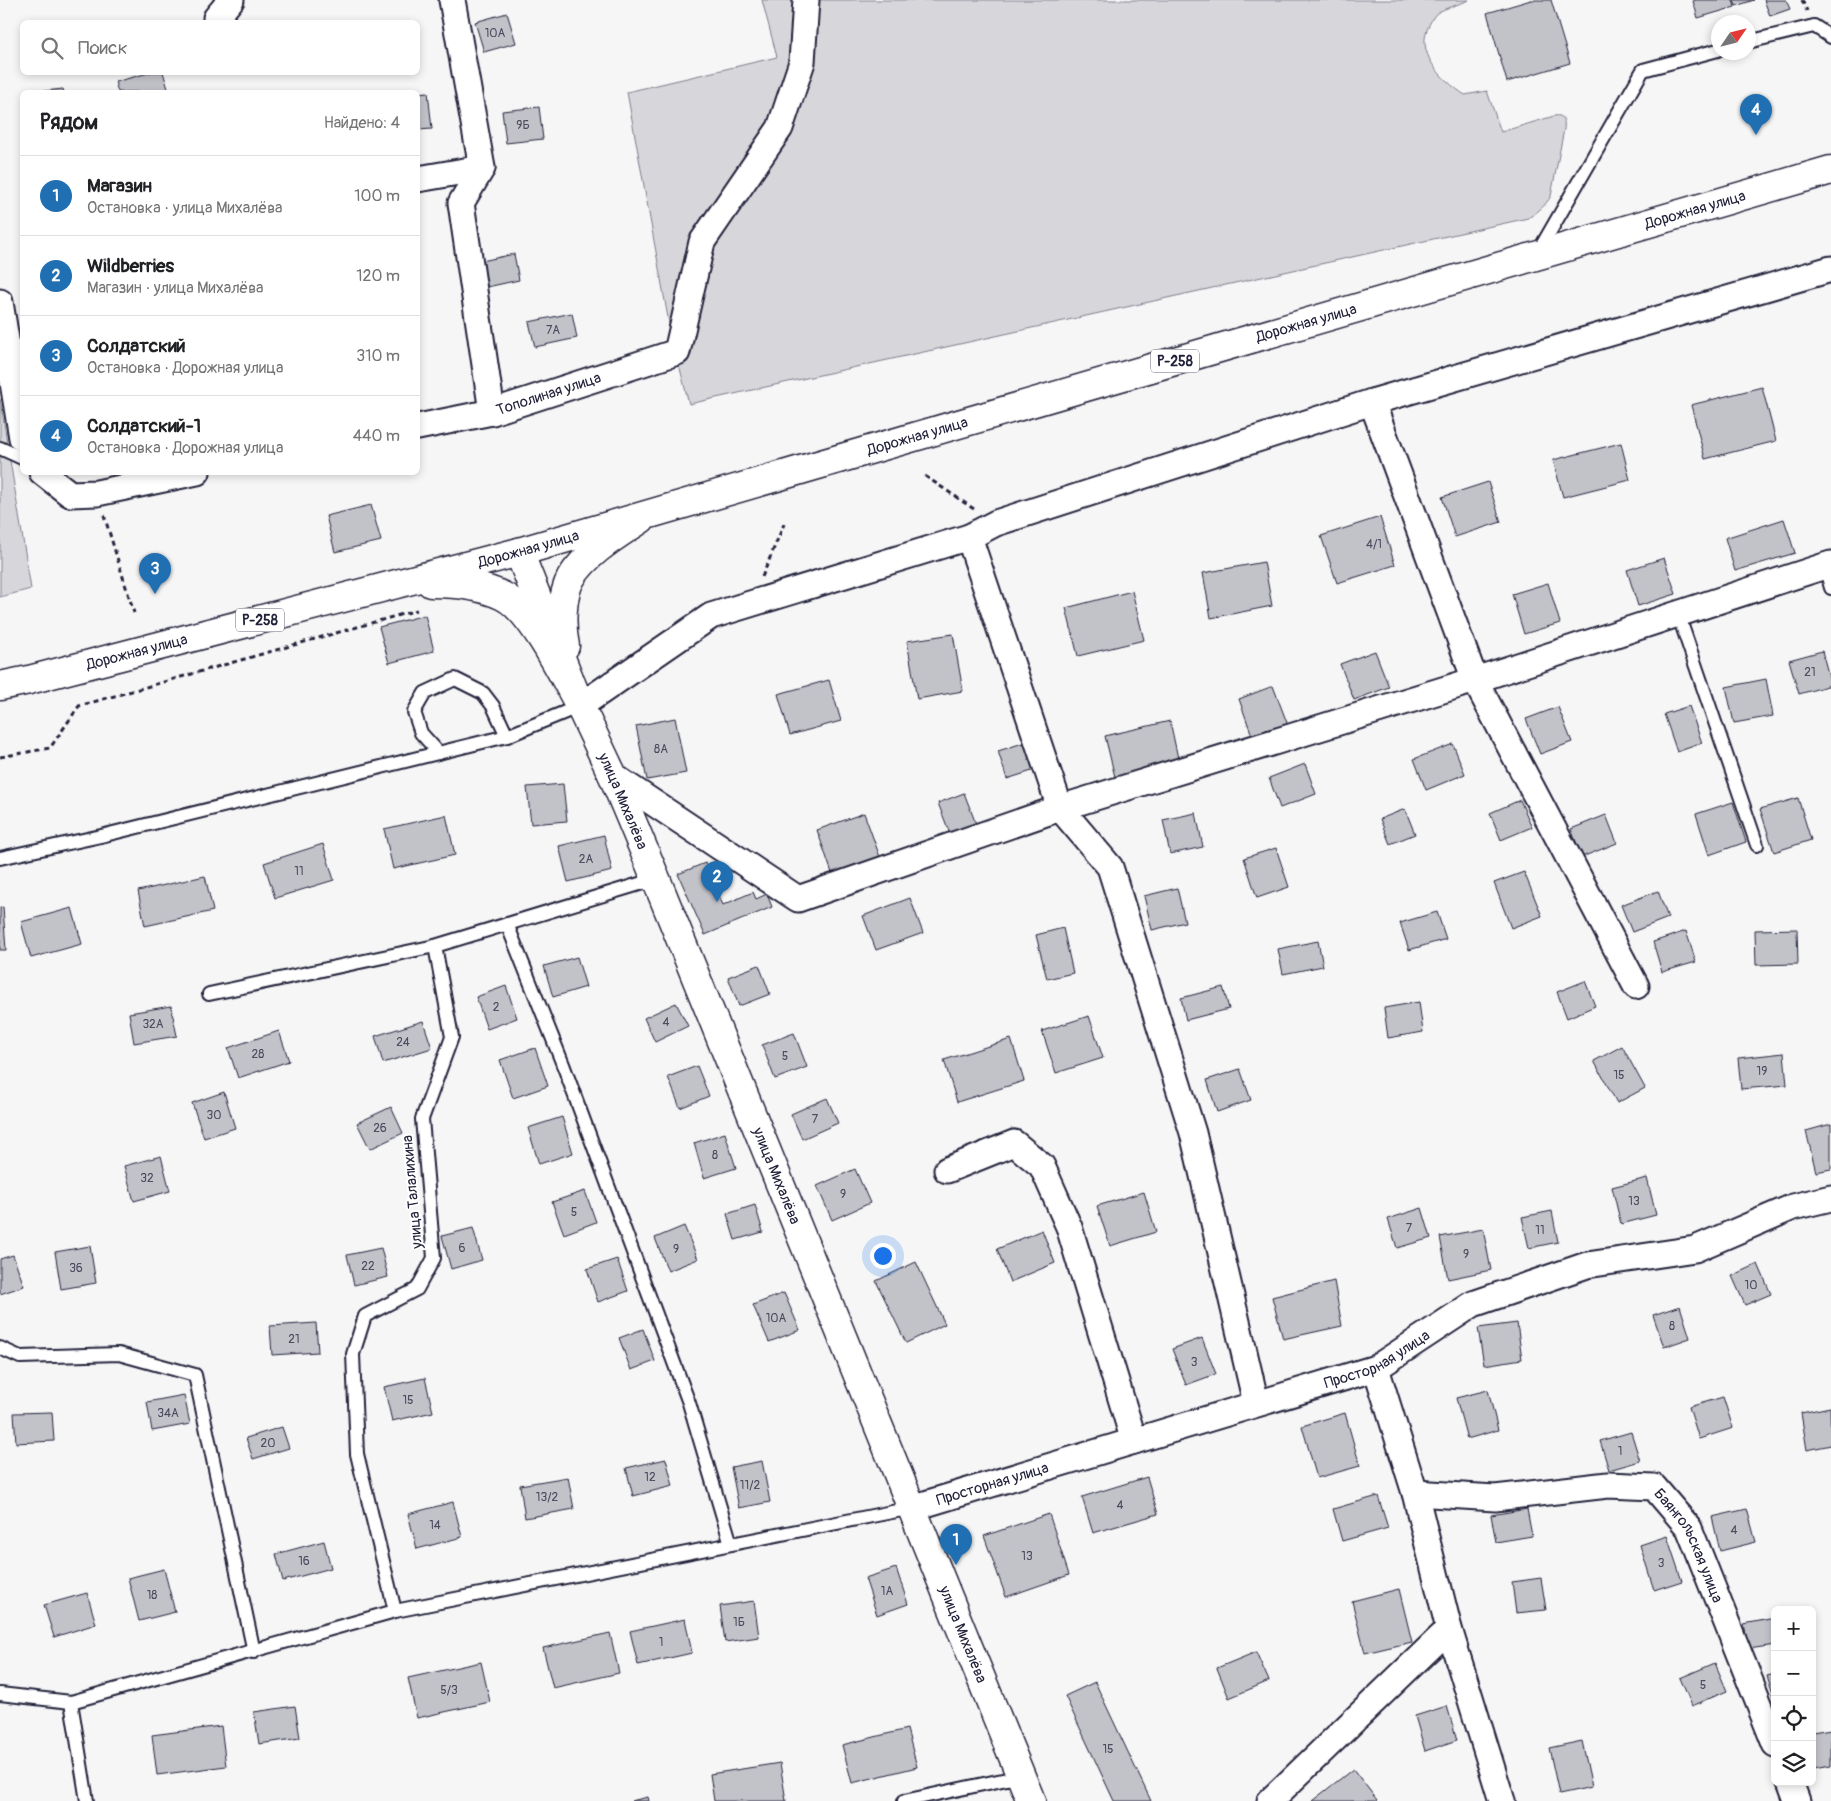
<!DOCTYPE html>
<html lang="ru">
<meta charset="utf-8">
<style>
:root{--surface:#fff;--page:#f6f6f6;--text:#202124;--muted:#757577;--line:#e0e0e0;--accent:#1f6fb2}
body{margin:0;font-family:Pangolin,sans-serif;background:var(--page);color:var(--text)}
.controls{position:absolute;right:15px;bottom:15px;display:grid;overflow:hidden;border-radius:8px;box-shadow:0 2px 8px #0003}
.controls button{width:45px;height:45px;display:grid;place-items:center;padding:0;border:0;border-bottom:1px solid var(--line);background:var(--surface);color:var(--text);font:25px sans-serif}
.compass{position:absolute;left:1711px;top:15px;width:45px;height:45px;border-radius:50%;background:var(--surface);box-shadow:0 2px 8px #0003;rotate:55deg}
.you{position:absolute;left:882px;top:1255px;width:18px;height:18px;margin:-12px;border:4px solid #fff;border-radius:50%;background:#1a73e8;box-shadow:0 0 0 8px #1a73e833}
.badge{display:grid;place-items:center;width:32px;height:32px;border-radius:50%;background:var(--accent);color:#fff;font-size:16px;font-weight:700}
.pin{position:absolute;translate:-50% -41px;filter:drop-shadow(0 1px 2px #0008)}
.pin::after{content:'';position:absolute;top:26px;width:18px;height:15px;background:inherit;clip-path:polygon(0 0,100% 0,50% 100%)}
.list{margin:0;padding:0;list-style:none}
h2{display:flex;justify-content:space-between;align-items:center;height:65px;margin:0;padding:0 20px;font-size:21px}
h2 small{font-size:16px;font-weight:400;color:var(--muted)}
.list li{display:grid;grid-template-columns:32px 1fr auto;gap:15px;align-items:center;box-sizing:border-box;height:80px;padding:0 20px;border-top:1px solid var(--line)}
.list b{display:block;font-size:19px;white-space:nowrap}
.list p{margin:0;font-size:16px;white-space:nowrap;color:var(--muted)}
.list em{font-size:16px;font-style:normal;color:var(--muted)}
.icon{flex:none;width:28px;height:28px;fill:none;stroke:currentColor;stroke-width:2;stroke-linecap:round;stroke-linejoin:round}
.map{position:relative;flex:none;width:1831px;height:1801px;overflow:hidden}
.search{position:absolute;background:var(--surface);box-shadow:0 2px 8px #0003;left:20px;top:20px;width:400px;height:55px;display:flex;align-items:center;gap:12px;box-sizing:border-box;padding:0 18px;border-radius:8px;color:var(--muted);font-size:19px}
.panel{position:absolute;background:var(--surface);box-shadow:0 2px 8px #0003;left:20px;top:90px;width:400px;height:385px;border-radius:8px}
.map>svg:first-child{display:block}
.green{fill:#d7d7db;stroke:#7c7c8b}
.building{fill:#c2c2c9;stroke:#22223b}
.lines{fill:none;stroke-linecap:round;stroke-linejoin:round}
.service-casing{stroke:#22223b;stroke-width:16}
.minor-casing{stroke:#22223b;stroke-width:29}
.tertiary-casing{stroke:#22223b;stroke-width:31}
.trunk-casing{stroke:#22223b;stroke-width:31}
.path{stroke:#22223b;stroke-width:3;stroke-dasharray:5 4;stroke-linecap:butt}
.service{stroke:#fff;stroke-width:12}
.minor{stroke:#fff;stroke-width:25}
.tertiary{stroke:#fff;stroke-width:28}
.trunk{stroke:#fff;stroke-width:28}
.labels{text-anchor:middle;stroke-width:4;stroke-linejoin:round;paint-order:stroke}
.number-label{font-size:12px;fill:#4a4a5e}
.shield{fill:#fff;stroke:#646476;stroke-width:1}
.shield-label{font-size:14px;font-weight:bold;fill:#22223b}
.street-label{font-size:15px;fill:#22223b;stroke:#fff}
</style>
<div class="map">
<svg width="1831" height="1801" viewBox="0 0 1831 1801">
<rect width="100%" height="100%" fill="#f6f6f7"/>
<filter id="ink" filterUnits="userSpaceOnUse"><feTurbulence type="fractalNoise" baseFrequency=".02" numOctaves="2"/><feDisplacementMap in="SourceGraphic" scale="10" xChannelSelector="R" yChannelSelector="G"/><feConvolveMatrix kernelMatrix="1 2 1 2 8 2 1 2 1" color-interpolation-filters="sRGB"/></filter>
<g filter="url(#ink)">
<g class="green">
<path d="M762,0h707c-8,4 -25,8 -32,13 -3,2 -5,7 -7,10 -17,29 12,57 35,72l22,-4 14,41 53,-16c10,-2 11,5 10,13l-13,67c-6,10 -13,16 -23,22l-839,186 -19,-75 -43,-237 150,-35z"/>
<polygon points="0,399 31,589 0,597"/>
</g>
<g class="building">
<polygon points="1531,0 1551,0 1570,63 1507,82 1487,13"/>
<polygon points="1696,0 1733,0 1735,7 1698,18 1693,1"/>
<polygon points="1734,0 1754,0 1736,6"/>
<polygon points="1764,0 1786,0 1790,9 1770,16"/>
<polygon points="507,13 516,43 484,52 475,22"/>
<polygon points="152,72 163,72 169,92 118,92 115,82"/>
<polygon points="63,89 64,92 35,92"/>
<polygon points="428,92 432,129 418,130 418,93"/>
<polygon points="539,107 543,139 506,143 502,111"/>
<polygon points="514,254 519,280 487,287 482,261"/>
<polygon points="572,313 577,338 535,347 529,322"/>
<polygon points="1762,387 1776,441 1705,459 1691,405"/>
<polygon points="1621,443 1630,480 1563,497 1553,460"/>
<polygon points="1488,482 1501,522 1455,537 1442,497"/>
<polygon points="371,505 381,541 335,552 326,516"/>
<polygon points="1380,517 1395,565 1337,583 1321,536"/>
<polygon points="1784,519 1795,553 1735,571 1725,538"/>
<polygon points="1664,558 1676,594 1638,606 1627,570"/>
<polygon points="1264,562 1272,606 1211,618 1203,573"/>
<polygon points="1548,583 1560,623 1524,634 1512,594"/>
<polygon points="1132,591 1144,640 1078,656 1066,608"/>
<polygon points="425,615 434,651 389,663 379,627"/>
<polygon points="953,634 963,691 917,699 907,641"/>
<polygon points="1375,651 1389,687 1354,700 1340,664"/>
<polygon points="1822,651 1831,685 1799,694 1789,660"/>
<polygon points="1766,679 1773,716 1734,723 1726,687"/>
<polygon points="829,680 841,721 790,735 778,694"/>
<polygon points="1273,686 1289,728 1254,741 1239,699"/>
<polygon points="1689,706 1702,743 1677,752 1664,714"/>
<polygon points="1558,707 1572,742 1540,754 1526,719"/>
<polygon points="675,718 686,773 647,780 636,726"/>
<polygon points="1170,721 1179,763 1115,777 1105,736"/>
<polygon points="1026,742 1035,770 1007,779 998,751"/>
<polygon points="1453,744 1465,774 1426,790 1414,759"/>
<polygon points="1305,764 1316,794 1280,808 1269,778"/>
<polygon points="563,784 567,821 531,824 527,787"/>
<polygon points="964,793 978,829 952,839 938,803"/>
<polygon points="1798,798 1811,840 1774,852 1760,809"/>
<polygon points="1520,800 1532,827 1501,840 1490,813"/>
<polygon points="1733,802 1746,842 1709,855 1696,814"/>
<polygon points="1405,809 1415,834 1390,844 1380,819"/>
<polygon points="864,813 880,857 832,873 817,830"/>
<polygon points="1196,813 1203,847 1170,854 1163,820"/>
<polygon points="446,815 455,855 393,869 384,829"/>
<polygon points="1606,815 1617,843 1582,857 1571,829"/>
<polygon points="604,835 612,871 568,882 559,846"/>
<polygon points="323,844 334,880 275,898 264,863"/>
<polygon points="1276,848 1289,887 1257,898 1244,858"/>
<polygon points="705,863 723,905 753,892 756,899 767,894 772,907 705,935 678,874"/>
<polygon points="1524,872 1542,916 1511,928 1494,883"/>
<polygon points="205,876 213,911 145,926 138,891"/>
<polygon points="1177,888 1185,922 1152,930 1144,896"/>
<polygon points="1658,891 1668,918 1632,932 1621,905"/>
<polygon points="910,898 923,933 876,950 863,916"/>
<polygon points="3,907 6,950 0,950 0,908"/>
<polygon points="72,908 82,944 31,958 21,922"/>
<polygon points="1437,912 1446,939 1409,950 1400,923"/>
<polygon points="1063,928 1073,973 1047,979 1036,935"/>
<polygon points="1797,929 1798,964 1756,965 1755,930"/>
<polygon points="1686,931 1696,962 1662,972 1653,942"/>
<polygon points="1318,941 1323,966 1283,974 1278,949"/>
<polygon points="577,957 586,987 553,997 544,966"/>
<polygon points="759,965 770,994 739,1006 728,977"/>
<polygon points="1585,981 1595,1006 1567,1018 1557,992"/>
<polygon points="506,986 517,1018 487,1029 476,997"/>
<polygon points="1223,987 1229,1009 1186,1020 1181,998"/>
<polygon points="1419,1002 1423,1032 1388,1038 1384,1008"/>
<polygon points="676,1003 688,1026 655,1042 644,1018"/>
<polygon points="171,1006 177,1036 134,1043 129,1013"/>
<polygon points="1089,1016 1103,1058 1056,1073 1042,1031"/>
<polygon points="423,1021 432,1048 383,1063 375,1036"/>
<polygon points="279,1031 289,1061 238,1078 228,1048"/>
<polygon points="794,1033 807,1067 775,1079 762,1045"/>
<polygon points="1011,1039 1024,1081 957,1102 944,1060"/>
<polygon points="1622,1046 1645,1088 1617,1103 1594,1061"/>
<polygon points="535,1048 548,1086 513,1098 500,1060"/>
<polygon points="1784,1053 1787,1085 1741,1089 1738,1058"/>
<polygon points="697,1066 709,1096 680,1108 668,1077"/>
<polygon points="1240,1069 1251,1100 1217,1112 1207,1080"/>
<polygon points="224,1092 235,1128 204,1138 192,1103"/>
<polygon points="827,1098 838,1123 802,1139 791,1114"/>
<polygon points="391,1107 403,1133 370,1149 357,1123"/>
<polygon points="562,1117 573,1153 539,1164 528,1128"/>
<polygon points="1831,1124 1831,1169 1816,1172 1806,1131"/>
<polygon points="725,1133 736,1168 704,1178 694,1143"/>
<polygon points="161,1156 170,1191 134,1201 124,1166"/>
<polygon points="855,1169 870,1203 832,1220 817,1186"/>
<polygon points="1647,1178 1656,1215 1621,1224 1612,1187"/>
<polygon points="585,1191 596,1222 564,1234 552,1202"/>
<polygon points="1144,1192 1156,1232 1110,1246 1097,1206"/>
<polygon points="755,1205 763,1232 735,1240 727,1214"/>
<polygon points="1422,1208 1431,1238 1397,1248 1388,1219"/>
<polygon points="1552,1211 1558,1242 1529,1248 1522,1217"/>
<polygon points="684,1226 698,1259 668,1271 655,1238"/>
<polygon points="473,1228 482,1260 451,1269 442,1236"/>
<polygon points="1483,1229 1491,1270 1448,1279 1440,1237"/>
<polygon points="1042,1230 1055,1263 1010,1282 997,1249"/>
<polygon points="90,1246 96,1283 61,1289 55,1252"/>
<polygon points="381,1248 388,1277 354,1285 347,1255"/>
<polygon points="13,1255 24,1286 0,1294 0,1259"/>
<polygon points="617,1259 628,1291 598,1302 587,1269"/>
<polygon points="916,1262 945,1324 906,1343 876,1281"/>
<polygon points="1758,1264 1771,1294 1745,1305 1732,1276"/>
<polygon points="1334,1281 1342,1326 1283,1339 1272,1297"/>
<polygon points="784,1293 800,1330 769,1342 753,1305"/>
<polygon points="1680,1306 1690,1338 1664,1347 1653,1315"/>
<polygon points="316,1323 318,1352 272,1355 270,1326"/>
<polygon points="1517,1323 1522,1359 1484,1365 1478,1328"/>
<polygon points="643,1329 655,1361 631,1370 619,1338"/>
<polygon points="1202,1338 1216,1374 1186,1385 1172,1349"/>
<polygon points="425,1378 433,1412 392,1421 384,1387"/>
<polygon points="1488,1390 1498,1430 1467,1439 1456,1398"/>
<polygon points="184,1395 190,1424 152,1431 147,1402"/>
<polygon points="1723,1397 1733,1428 1699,1439 1689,1407"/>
<polygon points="1830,1407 1831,1445 1807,1450 1801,1413"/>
<polygon points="52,1412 54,1441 16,1443 14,1413"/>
<polygon points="1345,1413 1360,1466 1317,1478 1302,1426"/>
<polygon points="282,1427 289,1448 253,1459 246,1438"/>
<polygon points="1631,1432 1640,1461 1609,1470 1600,1441"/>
<polygon points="666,1459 673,1486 633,1496 626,1468"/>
<polygon points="762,1461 770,1502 739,1508 731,1467"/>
<polygon points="568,1477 574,1509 525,1518 520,1485"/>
<polygon points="1147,1477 1158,1514 1093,1533 1082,1497"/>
<polygon points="1378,1496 1388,1528 1342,1541 1333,1509"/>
<polygon points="453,1502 462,1537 417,1549 408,1514"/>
<polygon points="1527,1509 1532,1536 1496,1542 1491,1515"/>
<polygon points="1747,1509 1756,1542 1720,1551 1712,1517"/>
<polygon points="1049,1514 1069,1575 1006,1597 984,1536"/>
<polygon points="1667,1536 1682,1581 1654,1590 1640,1545"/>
<polygon points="324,1541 331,1568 283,1581 276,1554"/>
<polygon points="896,1568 908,1604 877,1615 865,1578"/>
<polygon points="164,1569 175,1612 139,1621 128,1578"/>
<polygon points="1541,1578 1546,1610 1516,1613 1512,1582"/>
<polygon points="1399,1589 1412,1642 1365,1653 1352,1601"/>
<polygon points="87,1593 96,1624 54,1637 44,1605"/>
<polygon points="754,1601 759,1637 725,1642 720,1606"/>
<polygon points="1775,1618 1775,1645 1749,1649 1744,1624"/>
<polygon points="685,1619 692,1653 638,1665 630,1631"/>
<polygon points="610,1633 619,1673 553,1688 543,1648"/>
<polygon points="1256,1652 1269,1681 1229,1698 1217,1668"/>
<polygon points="481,1662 490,1702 417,1718 408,1678"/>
<polygon points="1715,1663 1727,1691 1692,1706 1680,1678"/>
<polygon points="1775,1674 1775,1699 1767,1676"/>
<polygon points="1095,1682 1151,1801 1114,1801 1065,1696"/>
<polygon points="295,1706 300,1738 259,1744 254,1712"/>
<polygon points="1447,1706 1457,1740 1425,1751 1415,1716"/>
<polygon points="221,1726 226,1766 157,1775 152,1735"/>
<polygon points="907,1729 917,1767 852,1783 842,1745"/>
<polygon points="1831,1729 1831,1766 1813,1769 1812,1732"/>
<polygon points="1582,1741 1592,1787 1559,1794 1549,1748"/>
<polygon points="780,1763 786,1801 714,1801 710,1774"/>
<polygon points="1353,1769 1377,1800 1376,1801 1312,1801"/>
<polygon points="648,1797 649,1801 631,1801"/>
</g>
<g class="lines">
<defs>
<g id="service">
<polyline points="1748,42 1814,26 1831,37"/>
<polyline points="1537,254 1643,70 1718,50"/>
<polyline points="0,448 22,458"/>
<polyline points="1825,566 1831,588"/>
<polyline points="1678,614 1757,845"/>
<polyline points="439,753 421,733 414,712 425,693 455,679 483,693 493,706 507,736"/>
<polyline points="0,858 101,836 507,736 580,706"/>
<polyline points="507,924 564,1067 689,1403 731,1544"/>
<polyline points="209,994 435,946 656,879"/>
<polyline points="0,1348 20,1357 119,1354 195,1375 254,1652"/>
<polyline points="395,1611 357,1454 353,1354 365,1316 417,1289 434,1258 422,1119 452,1037 435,946"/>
<polyline points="0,1694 71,1702 395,1611 912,1508"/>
<polyline points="71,1702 87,1801"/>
<polyline points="904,1801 1021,1776"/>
</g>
<g id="minor">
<polyline points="452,0 482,168 461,203 492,412"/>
<polyline points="216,18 231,0"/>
<polyline points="418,179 482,168"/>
<polyline points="0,302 22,438"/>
<polyline points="1372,402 1475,680 1636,986"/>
<path id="s1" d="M418,427l74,-15 185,-60 25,-110 78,-114 22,-66 4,-62"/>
<polyline points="42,472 70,494 97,493 197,472"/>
<polyline points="969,537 1060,808 1110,867 1193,1133 1256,1403"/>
<polyline points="580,706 711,616 969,537 996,523 1372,402 1831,269"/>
<polyline points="613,776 798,899 1060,808 1475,680 1831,564"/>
<polyline points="947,1170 1014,1143 1042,1166 1069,1227 1134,1441"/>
<polyline points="1376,1368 1415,1493 1449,1629 1502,1801"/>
<path id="s2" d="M1415,1493l80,5 113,-13 46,2 35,41 86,216"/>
<path id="s3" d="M912,1508l464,-140 97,-64 114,-39 108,-16 98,-42 38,-9"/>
<polyline points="1790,1782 1797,1801"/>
<polyline points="1270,1801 1449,1629"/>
</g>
<g id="tertiary">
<path id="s4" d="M519,552l61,154 33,70 43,103 375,922"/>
<path d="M565,646c-4,-19 -4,-50 6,-68 16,-26 46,-43 70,-59"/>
</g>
<g id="trunk">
<path d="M431,583c24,0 50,2 72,13 28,13 61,81 77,110"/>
<path id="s5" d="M0,686l29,-6 490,-128 1312,-382"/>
</g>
</defs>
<use href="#service" class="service-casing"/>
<use href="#minor" class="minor-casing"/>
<use href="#tertiary" class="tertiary-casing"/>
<use href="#trunk" class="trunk-casing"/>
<g class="path">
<polyline points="1802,0 1807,11"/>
<polyline points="925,476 974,509"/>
<polyline points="104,515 134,613"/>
<polyline points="762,577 784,524"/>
<polyline points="0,757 50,748 79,706 417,610"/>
</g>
<use href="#service" class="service"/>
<use href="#minor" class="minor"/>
<use href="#tertiary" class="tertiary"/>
<use href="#trunk" class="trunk"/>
</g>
</g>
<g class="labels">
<g class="number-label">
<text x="495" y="37">10А</text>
<text x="523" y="129">9Б</text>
<text x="553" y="334">7А</text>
<text x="1374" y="548">4/1</text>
<text x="1810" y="676">21</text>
<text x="661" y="753">8А</text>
<text x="586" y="863">2А</text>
<text x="299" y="875">11</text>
<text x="496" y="1011">2</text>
<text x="666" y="1026">4</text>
<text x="153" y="1028">32А</text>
<text x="403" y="1046">24</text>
<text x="258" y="1058">28</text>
<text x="785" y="1060">5</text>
<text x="1762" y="1075">19</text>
<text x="1619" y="1079">15</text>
<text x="214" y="1119">30</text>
<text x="815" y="1123">7</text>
<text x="380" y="1132">26</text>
<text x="715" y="1159">8</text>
<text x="147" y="1182">32</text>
<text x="843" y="1198">9</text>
<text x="1634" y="1205">13</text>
<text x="574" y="1216">5</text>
<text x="1409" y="1232">7</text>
<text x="1540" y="1234">11</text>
<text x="462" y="1252">6</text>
<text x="676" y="1253">9</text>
<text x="1466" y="1258">9</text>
<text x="368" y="1270">22</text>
<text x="76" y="1272">36</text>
<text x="1751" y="1289">10</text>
<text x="776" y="1322">10А</text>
<text x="1672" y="1330">8</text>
<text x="294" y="1343">21</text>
<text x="1194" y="1366">3</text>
<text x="408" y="1404">15</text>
<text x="168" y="1417">34А</text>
<text x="268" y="1447">20</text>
<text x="1620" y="1455">1</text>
<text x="650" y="1481">12</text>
<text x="750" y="1489">11/2</text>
<text x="547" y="1501">13/2</text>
<text x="1120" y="1509">4</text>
<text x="435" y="1529">14</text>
<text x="1734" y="1534">4</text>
<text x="1027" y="1560">13</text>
<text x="304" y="1565">16</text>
<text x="1661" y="1567">3</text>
<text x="887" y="1595">1А</text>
<text x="152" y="1599">18</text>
<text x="739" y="1626">1Б</text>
<text x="661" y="1646">1</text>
<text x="1703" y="1689">5</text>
<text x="449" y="1694">5/3</text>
<text x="1108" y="1753">15</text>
</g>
<g class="shield">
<rect x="1151" y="349.5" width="48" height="23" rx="4"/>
<rect x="236" y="608.5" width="48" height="23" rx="4"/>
</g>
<g class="shield-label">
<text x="1175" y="366">Р-258</text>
<text x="260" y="625">Р-258</text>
</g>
<g class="street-label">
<text dy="5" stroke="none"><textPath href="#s5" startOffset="1761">Дорожная улица</textPath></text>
<text dy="5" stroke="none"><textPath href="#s5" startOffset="1356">Дорожная улица</textPath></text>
<text dy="5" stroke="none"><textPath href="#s1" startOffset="135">Тополиная улица</textPath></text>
<text dy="5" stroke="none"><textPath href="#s5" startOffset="951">Дорожная улица</textPath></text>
<text dy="5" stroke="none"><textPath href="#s5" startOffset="546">Дорожная улица</textPath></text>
<text dy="5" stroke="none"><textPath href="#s5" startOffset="141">Дорожная улица</textPath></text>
<text dy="5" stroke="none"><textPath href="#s4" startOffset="270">улица Михалёва</textPath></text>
<text dy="5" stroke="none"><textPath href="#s4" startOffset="675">улица Михалёва</textPath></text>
<text transform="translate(412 1192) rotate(-95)" y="5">улица Талалихина</text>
<text dy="5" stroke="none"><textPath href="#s3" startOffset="489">Просторная улица</textPath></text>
<text dy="5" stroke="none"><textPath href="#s3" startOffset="84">Просторная улица</textPath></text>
<text dy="5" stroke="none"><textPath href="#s2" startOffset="309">Баянгольская улица</textPath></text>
<text dy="5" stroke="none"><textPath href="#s4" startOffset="1170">улица Михалёва</textPath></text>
</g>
</g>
</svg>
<div class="controls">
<button>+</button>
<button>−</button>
<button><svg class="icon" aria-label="locate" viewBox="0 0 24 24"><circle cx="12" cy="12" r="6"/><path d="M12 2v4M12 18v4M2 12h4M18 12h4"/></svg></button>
<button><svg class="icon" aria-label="layers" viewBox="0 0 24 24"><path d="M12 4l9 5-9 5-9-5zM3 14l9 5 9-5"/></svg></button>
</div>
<svg class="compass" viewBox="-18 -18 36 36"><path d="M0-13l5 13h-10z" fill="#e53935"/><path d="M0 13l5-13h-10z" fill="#757577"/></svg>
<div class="you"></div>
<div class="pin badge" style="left:956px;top:1565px">1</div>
<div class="pin badge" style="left:717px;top:902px">2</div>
<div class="pin badge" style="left:155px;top:594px">3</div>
<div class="pin badge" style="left:1756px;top:135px">4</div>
<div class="search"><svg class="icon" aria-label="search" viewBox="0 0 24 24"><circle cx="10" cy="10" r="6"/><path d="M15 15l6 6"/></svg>Поиск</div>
<section class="panel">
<h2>Рядом<small>Найдено: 4</small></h2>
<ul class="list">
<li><span class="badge">1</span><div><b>Магазин</b><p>Остановка · улица Михалёва</p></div><em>100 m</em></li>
<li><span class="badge">2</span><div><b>Wildberries</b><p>Магазин · улица Михалёва</p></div><em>120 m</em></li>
<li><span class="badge">3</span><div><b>Солдатский</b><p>Остановка · Дорожная улица</p></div><em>310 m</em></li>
<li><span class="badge">4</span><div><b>Солдатский-1</b><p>Остановка · Дорожная улица</p></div><em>440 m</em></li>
</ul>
</section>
</div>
